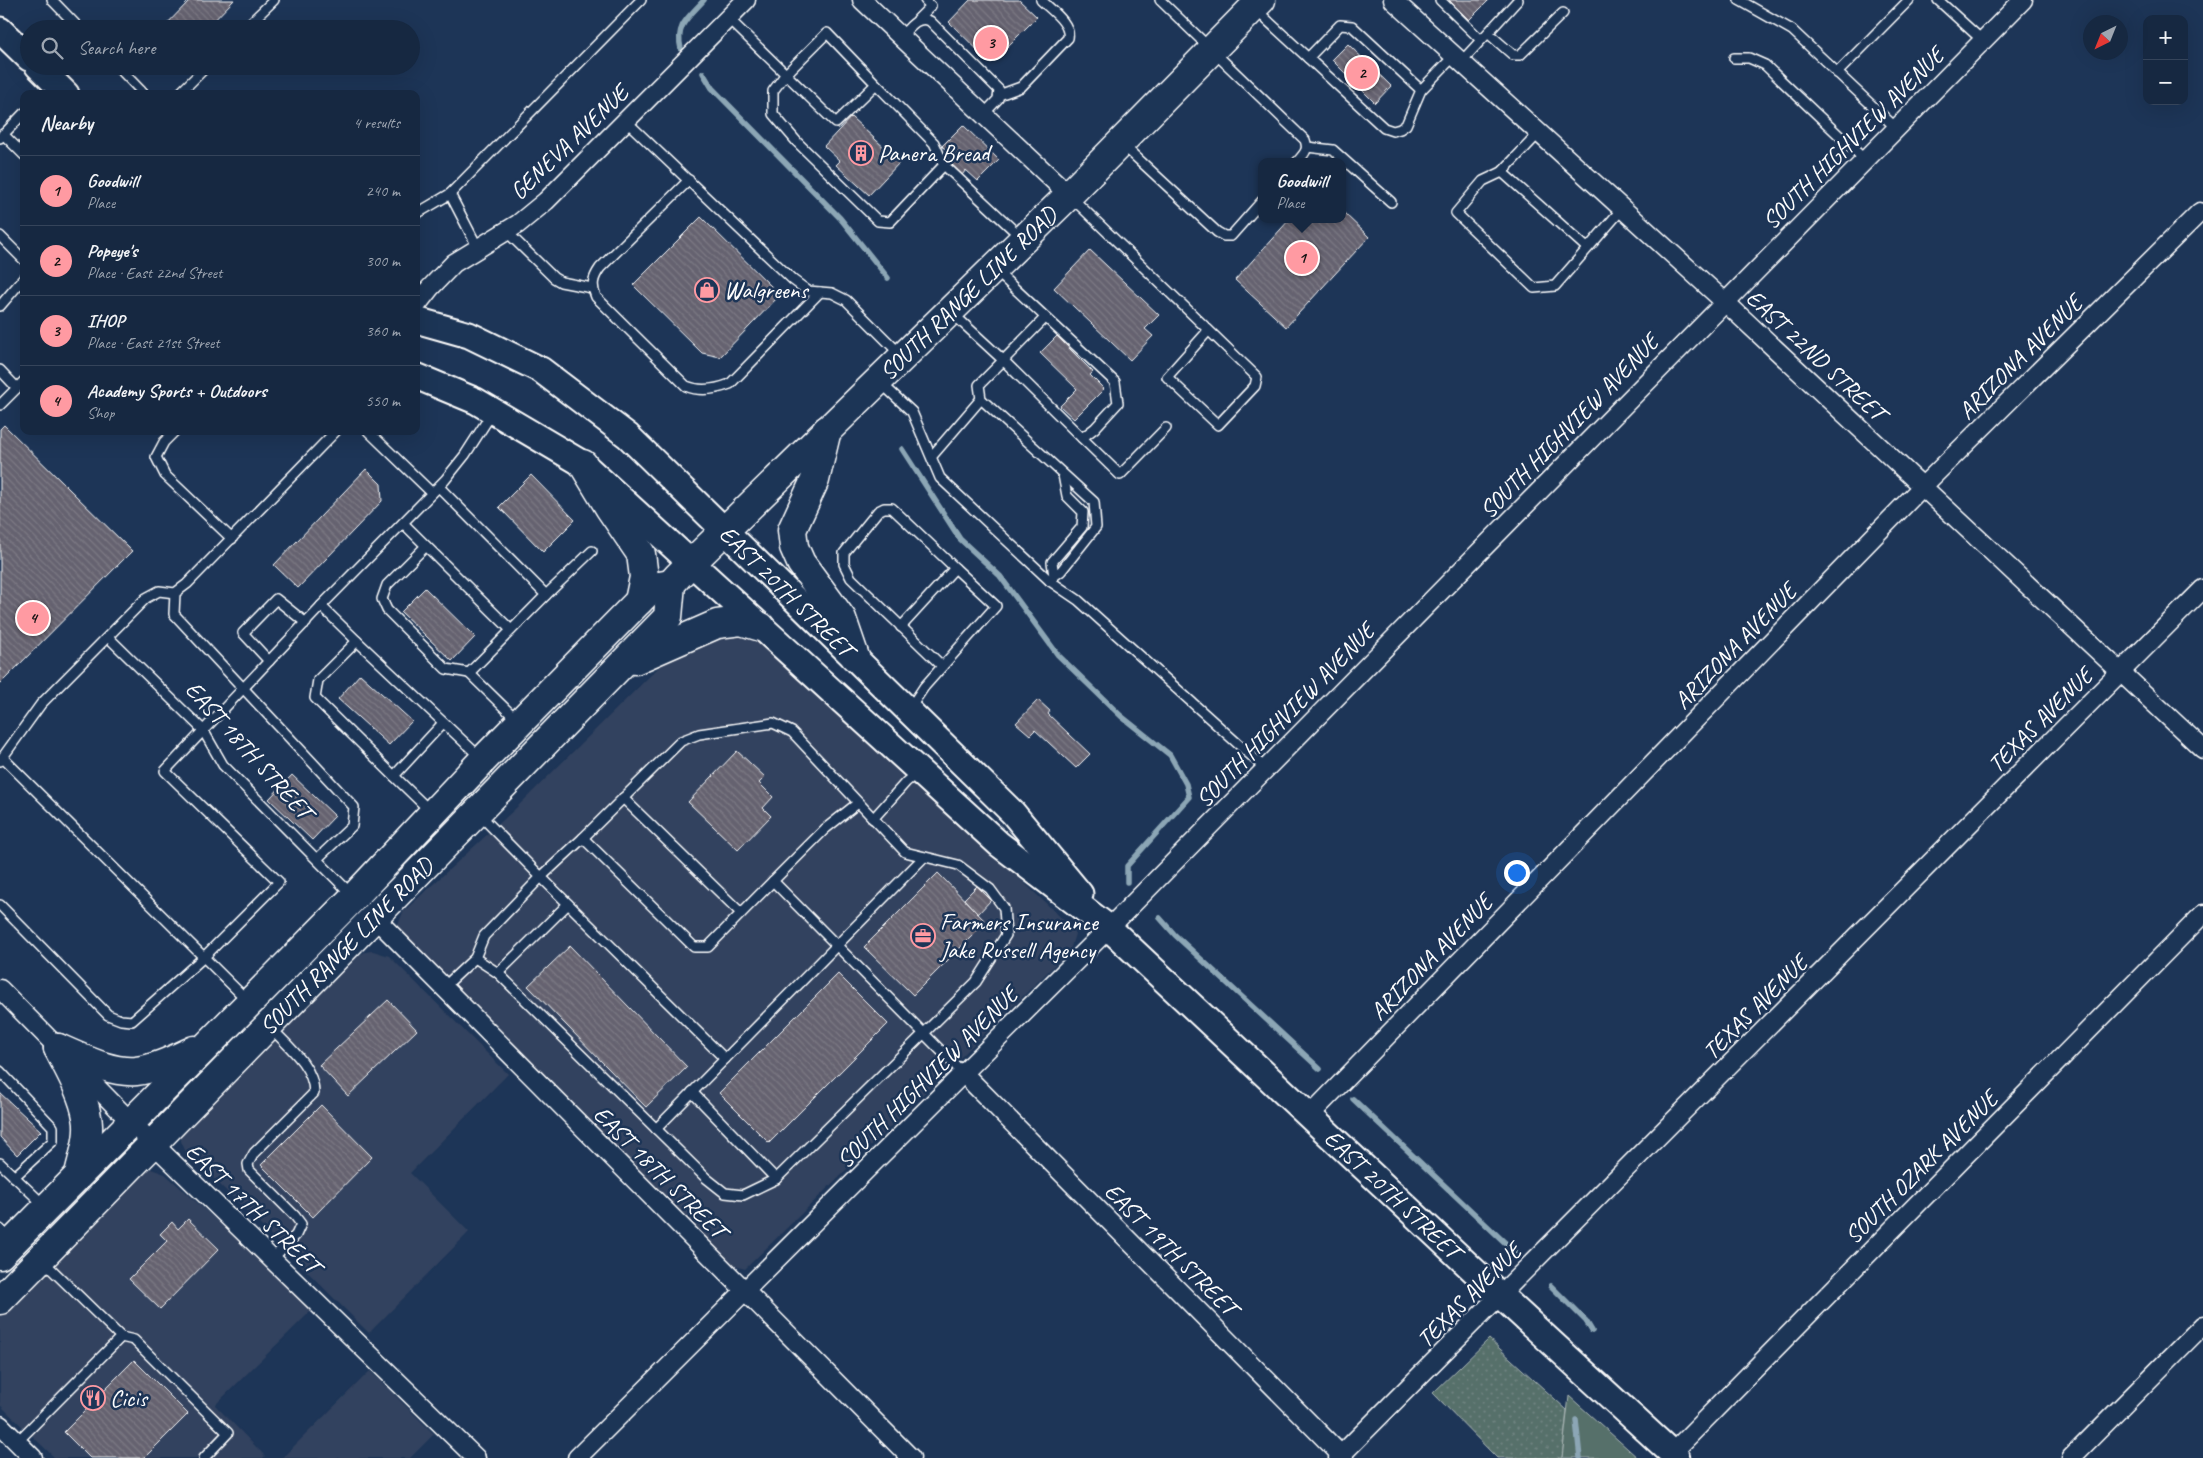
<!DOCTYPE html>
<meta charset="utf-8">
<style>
:root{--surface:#162841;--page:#1f3048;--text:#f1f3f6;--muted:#9ea6b1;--line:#35445a;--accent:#ff9aa2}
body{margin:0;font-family:Caveat,sans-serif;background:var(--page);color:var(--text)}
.controls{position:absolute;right:15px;top:15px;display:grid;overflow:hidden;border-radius:10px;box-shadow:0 5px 20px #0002}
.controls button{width:45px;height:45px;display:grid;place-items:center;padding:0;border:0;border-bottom:1px solid var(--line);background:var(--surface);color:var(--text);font:25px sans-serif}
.compass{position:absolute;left:2083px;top:15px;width:45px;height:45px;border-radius:50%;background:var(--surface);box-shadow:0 5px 20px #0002;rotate:223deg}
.you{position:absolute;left:1516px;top:872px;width:18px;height:18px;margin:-12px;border:4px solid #fff;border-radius:50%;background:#1a73e8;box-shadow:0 0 0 8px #1a73e833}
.badge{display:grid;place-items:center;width:32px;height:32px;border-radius:50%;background:var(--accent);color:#111;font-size:16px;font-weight:700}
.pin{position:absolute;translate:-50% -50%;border:2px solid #fff;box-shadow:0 1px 5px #0006}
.popup{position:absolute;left:1258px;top:158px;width:88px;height:65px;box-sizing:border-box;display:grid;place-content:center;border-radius:10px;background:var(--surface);filter:drop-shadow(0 1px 4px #0005);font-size:16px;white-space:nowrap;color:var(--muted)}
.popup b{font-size:19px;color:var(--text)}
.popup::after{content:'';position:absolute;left:50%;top:100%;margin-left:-10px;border:10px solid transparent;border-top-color:var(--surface)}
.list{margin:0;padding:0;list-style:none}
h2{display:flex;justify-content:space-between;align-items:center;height:65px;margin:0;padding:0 20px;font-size:21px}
h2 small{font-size:16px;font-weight:400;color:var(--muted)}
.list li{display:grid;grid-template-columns:32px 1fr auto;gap:15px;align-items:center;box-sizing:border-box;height:70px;padding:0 20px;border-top:1px solid var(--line)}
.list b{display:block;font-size:19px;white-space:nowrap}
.list p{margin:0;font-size:16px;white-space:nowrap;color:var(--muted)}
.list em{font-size:16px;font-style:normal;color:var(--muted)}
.icon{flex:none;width:28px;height:28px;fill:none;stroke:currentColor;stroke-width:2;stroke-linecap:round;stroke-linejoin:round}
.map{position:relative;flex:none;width:2203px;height:1458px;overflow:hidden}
.search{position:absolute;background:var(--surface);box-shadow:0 5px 20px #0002;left:20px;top:20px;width:400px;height:55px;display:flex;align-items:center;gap:12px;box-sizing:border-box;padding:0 18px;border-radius:28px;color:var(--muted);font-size:19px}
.panel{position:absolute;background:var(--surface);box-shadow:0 5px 20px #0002;left:20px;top:90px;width:400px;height:345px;border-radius:10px}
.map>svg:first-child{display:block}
.built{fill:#33425e}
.grass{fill:url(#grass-dots);stroke:#abb7b5}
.green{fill:#576f6b;stroke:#abb7b5}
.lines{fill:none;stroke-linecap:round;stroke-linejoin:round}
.stream{stroke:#8ca6b5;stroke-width:5.5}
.building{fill:url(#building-back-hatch);stroke:#fff}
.service-casing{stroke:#fff;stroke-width:12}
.minor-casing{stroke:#fff;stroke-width:21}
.secondary-casing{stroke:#fff;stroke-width:29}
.primary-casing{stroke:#fff;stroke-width:31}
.service{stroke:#1d3557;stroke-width:9}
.minor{stroke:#1d3557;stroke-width:18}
.secondary{stroke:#1d3557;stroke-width:25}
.primary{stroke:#1d3557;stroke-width:28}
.labels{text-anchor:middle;stroke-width:5;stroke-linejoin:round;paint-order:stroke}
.street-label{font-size:24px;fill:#fff;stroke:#1d3557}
.poi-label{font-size:24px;fill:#fff;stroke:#1d3557;text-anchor:start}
</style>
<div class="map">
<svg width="2203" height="1458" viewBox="0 0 2203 1458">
<defs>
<pattern id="grass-dots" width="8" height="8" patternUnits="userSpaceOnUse" patternTransform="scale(1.25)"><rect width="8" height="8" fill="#576f6b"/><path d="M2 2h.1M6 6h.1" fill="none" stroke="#708581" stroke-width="1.8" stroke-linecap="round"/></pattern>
<pattern id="building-back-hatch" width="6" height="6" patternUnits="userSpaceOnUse" patternTransform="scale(1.25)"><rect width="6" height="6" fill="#65626f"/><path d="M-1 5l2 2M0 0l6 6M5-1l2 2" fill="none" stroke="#7c7a85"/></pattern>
</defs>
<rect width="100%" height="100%" fill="#1d3557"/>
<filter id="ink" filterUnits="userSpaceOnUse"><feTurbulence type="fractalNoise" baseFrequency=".02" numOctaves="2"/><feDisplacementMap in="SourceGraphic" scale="10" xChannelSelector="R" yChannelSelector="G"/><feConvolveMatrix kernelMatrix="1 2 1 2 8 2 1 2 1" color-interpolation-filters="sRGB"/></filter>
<g filter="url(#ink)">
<g class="built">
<polygon points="724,629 759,639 883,750 1071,927 1075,934 1070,950 745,1269 732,1265 402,932 398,925 403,912 514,810 658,668 711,632"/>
<polygon points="373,951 389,956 508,1074 410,1173 469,1232 369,1333 185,1150 181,1141 181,1133 186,1124 358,956 365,952"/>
<polygon points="151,1169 165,1174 261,1260 311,1311 215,1405 265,1456 263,1458 55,1458 0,1405 0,1313 145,1171"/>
<polygon points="370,1371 434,1434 410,1458 282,1458"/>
</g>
<polygon class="grass" points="1489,1339 1567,1410 1562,1458 1497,1458 1433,1393"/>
<polygon class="green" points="1569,1396 1638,1458 1562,1458"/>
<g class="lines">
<g class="stream">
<path d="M681,49c-6,-24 8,-32 23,-49"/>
<polyline points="703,73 712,88 840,218 888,278"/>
<polyline points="902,449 960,539 1000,576 1058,655 1121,716 1170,755 1186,784 1189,797 1127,866 1127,882"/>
<polyline points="1160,918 1175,935 1320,1069"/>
<polyline points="1353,1099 1517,1254"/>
<polyline points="1551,1286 1586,1321 1592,1331"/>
<polyline points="1576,1420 1580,1458"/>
</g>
</g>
<g class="building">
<polygon points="190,0 234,0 206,29 162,29"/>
<polygon points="970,0 1019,0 1037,17 991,63 949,22"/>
<polygon points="1449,0 1489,0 1469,20"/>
<polygon points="1348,44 1391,86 1375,103 1332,60"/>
<polygon points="851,117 900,162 869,195 836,165 840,161 824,146"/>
<polygon points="963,125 999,160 978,181 966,170 962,175 950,163 954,158 942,146"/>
<polygon points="1342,211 1369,237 1286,327 1235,280 1290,219 1342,219"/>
<polygon points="701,217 780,295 720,357 702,353 633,285"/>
<polygon points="1090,250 1159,315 1145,329 1153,336 1130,360 1054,288"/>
<polygon points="1057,336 1093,372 1090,375 1104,389 1074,419 1060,406 1077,389 1040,353"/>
<polygon points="4,425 132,551 0,684 0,429"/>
<polygon points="366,469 381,484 382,501 298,588 274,565"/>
<polygon points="531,475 575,520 543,552 499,507"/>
<polygon points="425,588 475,637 452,661 401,612"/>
<polygon points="360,674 412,721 389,745 338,699"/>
<polygon points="1038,700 1050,711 1048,714 1090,754 1076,768 1035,730 1030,735 1016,723"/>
<polygon points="737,751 765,777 759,783 773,797 763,808 771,816 738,850 688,802"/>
<polygon points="292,775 335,816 312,840 269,799"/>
<polygon points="938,873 986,922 913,995 864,947"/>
<polygon points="977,886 991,900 978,914 964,899"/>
<polygon points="570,946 687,1067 646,1107 528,986"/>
<polygon points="838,974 888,1024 769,1143 719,1093"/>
<polygon points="388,1000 417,1030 348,1096 319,1065"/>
<polygon points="0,1093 41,1131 17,1155 0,1137"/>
<polygon points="321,1105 372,1157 313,1217 261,1165"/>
<polygon points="188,1219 219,1249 160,1309 129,1279 167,1241 160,1234 172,1222 178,1229"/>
<polygon points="134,1360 188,1414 144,1458 90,1458 64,1432 90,1406 83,1399 98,1384 104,1390"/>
</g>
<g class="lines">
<defs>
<g id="service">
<polyline points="52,0 80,29"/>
<path d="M1160,0l145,140c4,10 -1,14 -8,22"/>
<polyline points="1440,0 1481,40"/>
<polyline points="1739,0 1792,30 1896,128"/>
<polyline points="1938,0 1983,41"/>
<polyline points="1255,9 1384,128 1393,131 1400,129 1406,125 1421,90 1454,56"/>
<polyline points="728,18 836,123 876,84 827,33 785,75 773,91 773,114 797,142 878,221 890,222 944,165 934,143 876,84"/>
<polyline points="918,19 931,6 925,0"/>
<polyline points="244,29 274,0"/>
<polyline points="1488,33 1513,55 1520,55 1563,13"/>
<path d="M901,37c8,-9 16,-22 29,-16l69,69 -1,9 -15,16"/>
<polyline points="1308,58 1340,25 1352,26 1421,90"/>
<polyline points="1734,58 1749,58 1765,65 1865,160"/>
<polyline points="1461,62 1518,0"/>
<polyline points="117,66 144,94"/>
<polyline points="1837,73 1909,0"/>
<polyline points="179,94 207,66"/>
<path d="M999,95l22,-8 47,-49c3,-15 -17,-28 -27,-38"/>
<polyline points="626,121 793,280 808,291 832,293 846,300 901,355"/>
<polyline points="1539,133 1502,172 1483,181 1456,213 1534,288 1555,286 1622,209"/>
<polyline points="3,134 24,155"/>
<polyline points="0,138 24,113"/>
<polyline points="1123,145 1217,232 1224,236 1231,236 1262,201"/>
<polyline points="1307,147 1333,150 1391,202"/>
<polyline points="944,165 1022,238"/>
<polyline points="1502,172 1587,248"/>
<path d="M689,180l-89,88c-7,10 -9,17 -4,29l90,89c14,6 31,3 44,-2l90,-92"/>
<polyline points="450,194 478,248"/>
<polyline points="1071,197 1257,377 1255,386 1218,425 1167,377 1208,331"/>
<polyline points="416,214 450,194 641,0"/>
<polyline points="506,231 554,278 561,282 592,288"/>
<polyline points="0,236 24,260"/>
<polyline points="0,306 24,278"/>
<polyline points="952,313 1003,360 1082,438 1095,428 1118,403 1115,382 996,271"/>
<polyline points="1045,318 979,385 981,399 1094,502 1096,527 1061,571 1054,576 1050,581"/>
<polyline points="0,370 17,388"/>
<polyline points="880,382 912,412 940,478 1050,581 1078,600 1266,769"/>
<polyline points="0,405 24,381"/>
<polyline points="175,431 164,442 156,457 165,475 232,539"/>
<polyline points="368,431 432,493"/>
<polyline points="1082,438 1120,475 1166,428"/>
<polyline points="932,456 981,399"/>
<polyline points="439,487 546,595 592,551"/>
<polyline points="403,523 511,630"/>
<polyline points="426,546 387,585 382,599 387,610 446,669 469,673"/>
<polyline points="1054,576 1052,562 1082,527 1083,512 1067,496 1063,475"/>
<polyline points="175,593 174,614 354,807 352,826 317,859"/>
<polyline points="901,627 955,568 996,606 924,687 910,708"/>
<polyline points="108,637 203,730 223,765 352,895"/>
<polyline points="357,641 321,606 445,480 465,455 492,413"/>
<polyline points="269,661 243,633 276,599 306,623"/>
<polyline points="942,666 851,578 844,564 844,553 878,511 884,508 892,508 955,568"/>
<polyline points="517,720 469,673 546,595"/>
<polyline points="3,758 248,1001"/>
<polyline points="0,761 41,704 146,598 159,591 175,593 187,584 336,431"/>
<polyline points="394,776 315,698 318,680 357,641 481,758"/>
<polyline points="623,798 741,913"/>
<polyline points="430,811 394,776 443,723"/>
<polyline points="479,814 541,877 583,838 694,947 708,947 773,881 964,1074"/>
<polyline points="873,819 906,782 918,772"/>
<polyline points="773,881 825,829 858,803"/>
<polyline points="0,905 108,1015 121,1020 132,1021 204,957 279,882 165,771 321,606"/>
<polyline points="475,958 498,973 706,1178 725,1193 743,1195 776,1179 976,982 1006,935 1004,908 990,889 958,865 905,852 792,732 773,723 699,734 681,741 583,838"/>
<polyline points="498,973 568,904"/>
<polyline points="445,986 475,958 484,936 541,877 725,1059"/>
<path d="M270,1027c17,18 44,39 44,66l-60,60 -6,11 1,6 46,46 6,8 -5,11 -24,24"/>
<polyline points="0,1071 53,1127 53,1141 14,1177"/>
<polyline points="692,1092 776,1179"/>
<polyline points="656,1129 924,857"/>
<polyline points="0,1163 45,1206"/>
<polyline points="0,1229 11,1240"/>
<polyline points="43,1261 121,1337 134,1340 228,1433 204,1458"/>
<polyline points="17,1442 121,1337"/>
</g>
<g id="minor">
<polyline points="862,0 1069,195"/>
<polyline points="1393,0 1725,302 2203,749"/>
<polyline points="416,306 430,288 454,263 518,224 546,201 746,0"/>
<polyline points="375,918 911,1458"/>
<polyline points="0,989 130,1121 476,1458"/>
<polyline points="964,1074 1344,1458"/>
<polyline points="1309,1116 1922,487 2200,212"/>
<polyline points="0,1425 33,1458"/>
<polyline points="1672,1453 2203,914"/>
<polyline points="577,1458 1109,928 2023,0"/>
<polyline points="1338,1458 2203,589"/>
<polyline points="2071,1458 2203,1325"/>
</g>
<g id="secondary">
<polyline points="0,30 29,58"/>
<polyline points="38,66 66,94"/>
<path id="s1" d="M416,320l53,15 72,35 87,66 385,377 67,81"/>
<path id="s2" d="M416,376l60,25 107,63 416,380 110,84 392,368 176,162"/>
</g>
<g id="primary">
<polyline points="827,430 815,480 792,530 794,547 801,563 842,619 855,657"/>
<polyline points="583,464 609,507 641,554 644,577 639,601"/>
<polyline points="635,660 717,624 741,621 761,627"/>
<path d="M58,1048c24,10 52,25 78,23 20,-2 41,-13 58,-21"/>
<path d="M58,1048c11,22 25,45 29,69 4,18 -4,39 -8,57"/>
<polyline points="0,1255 354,897 483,760 639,601 653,587 671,584"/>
<path id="s3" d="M0,1300l668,-683 3,-33 7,-8 391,-381 192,-195"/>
</g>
</defs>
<use href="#service" class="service-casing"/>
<use href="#minor" class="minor-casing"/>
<use href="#secondary" class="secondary-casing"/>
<use href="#primary" class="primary-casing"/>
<use href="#service" class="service"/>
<use href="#minor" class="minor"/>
<use href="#secondary" class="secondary"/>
<use href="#primary" class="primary"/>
</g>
</g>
<defs>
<symbol id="building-ring" viewBox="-11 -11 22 22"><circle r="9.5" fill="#1d3557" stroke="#ff9aa2" stroke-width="1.5"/><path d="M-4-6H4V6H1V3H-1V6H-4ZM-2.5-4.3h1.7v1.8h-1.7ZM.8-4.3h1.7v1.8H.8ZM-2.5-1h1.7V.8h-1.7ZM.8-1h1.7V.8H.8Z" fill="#ff9aa2"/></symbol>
<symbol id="shop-ring" viewBox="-11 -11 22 22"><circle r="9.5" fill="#1d3557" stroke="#ff9aa2" stroke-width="1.5"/><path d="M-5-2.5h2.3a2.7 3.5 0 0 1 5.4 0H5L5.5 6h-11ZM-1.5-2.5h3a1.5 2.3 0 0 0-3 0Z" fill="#ff9aa2"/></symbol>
<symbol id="office-ring" viewBox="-11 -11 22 22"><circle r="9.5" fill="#1d3557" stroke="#ff9aa2" stroke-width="1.5"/><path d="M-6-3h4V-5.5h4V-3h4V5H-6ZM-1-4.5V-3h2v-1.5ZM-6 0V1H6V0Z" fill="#ff9aa2"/></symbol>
<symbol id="restaurant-ring" viewBox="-11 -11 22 22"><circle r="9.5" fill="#1d3557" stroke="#ff9aa2" stroke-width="1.5"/><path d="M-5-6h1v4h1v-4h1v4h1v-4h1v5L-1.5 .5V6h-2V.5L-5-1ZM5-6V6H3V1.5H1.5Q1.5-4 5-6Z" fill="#ff9aa2"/></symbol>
</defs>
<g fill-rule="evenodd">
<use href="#building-ring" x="847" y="139" width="28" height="28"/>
<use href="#shop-ring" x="693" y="276" width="28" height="28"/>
<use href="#office-ring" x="909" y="922" width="28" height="28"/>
<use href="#restaurant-ring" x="79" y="1384" width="28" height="28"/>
</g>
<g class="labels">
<g class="street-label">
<text transform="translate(1853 138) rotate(-45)" y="8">SOUTH HIGHVIEW AVENUE</text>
<text transform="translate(569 142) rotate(-44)" y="8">GENEVA AVENUE</text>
<text dy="8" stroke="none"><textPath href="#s3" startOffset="1404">SOUTH RANGE LINE ROAD</textPath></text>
<text transform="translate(1816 355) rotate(43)" y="8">EAST 22ND STREET</text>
<text transform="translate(2020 357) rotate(-45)" y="8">ARIZONA AVENUE</text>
<text transform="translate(1569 426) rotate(-46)" y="8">SOUTH HIGHVIEW AVENUE</text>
<text dy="8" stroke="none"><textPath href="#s1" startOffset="466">EAST 20TH STREET</textPath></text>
<text transform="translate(1735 646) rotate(-46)" y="8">ARIZONA AVENUE</text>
<text transform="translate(1285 715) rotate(-46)" y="8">SOUTH HIGHVIEW AVENUE</text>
<text transform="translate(2040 720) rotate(-45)" y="8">TEXAS AVENUE</text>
<text transform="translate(249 750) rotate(48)" y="8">EAST 18TH STREET</text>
<text dy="8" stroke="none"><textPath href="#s3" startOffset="495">SOUTH RANGE LINE ROAD</textPath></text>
<text transform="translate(1431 957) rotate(-46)" y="8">ARIZONA AVENUE</text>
<text transform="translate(1755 1007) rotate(-45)" y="8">TEXAS AVENUE</text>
<text transform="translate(927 1077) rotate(-45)" y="8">SOUTH HIGHVIEW AVENUE</text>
<text transform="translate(1921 1167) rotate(-45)" y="8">SOUTH OZARK AVENUE</text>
<text transform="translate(660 1172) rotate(45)" y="8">EAST 18TH STREET</text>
<text dy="8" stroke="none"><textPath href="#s2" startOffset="1280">EAST 20TH STREET</textPath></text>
<text transform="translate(253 1208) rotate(44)" y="8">EAST 17TH STREET</text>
<text transform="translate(1171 1249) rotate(45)" y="8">EAST 19TH STREET</text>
<text transform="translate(1469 1295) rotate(-45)" y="8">TEXAS AVENUE</text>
</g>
<g class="poi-label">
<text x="878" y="161">Panera Bread</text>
<text x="724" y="298">Walgreens</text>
<text x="940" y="930">Farmers Insurance<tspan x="940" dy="28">Jake Russell Agency</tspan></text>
<text x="110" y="1406">Cicis</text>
</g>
</g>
</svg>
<div class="controls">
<button>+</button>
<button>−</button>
</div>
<svg class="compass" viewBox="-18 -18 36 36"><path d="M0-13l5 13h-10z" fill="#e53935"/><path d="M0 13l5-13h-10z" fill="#9ea6b1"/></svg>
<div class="you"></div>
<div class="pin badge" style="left:1302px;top:258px">1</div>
<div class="popup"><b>Goodwill</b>Place</div>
<div class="pin badge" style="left:1362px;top:73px">2</div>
<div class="pin badge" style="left:991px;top:43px">3</div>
<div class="pin badge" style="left:33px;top:618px">4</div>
<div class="search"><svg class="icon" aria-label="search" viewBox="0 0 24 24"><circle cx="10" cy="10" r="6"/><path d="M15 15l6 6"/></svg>Search here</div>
<section class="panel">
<h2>Nearby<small>4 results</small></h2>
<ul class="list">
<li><span class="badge">1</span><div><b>Goodwill</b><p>Place</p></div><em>240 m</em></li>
<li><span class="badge">2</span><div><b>Popeye's</b><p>Place · East 22nd Street</p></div><em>300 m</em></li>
<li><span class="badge">3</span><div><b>IHOP</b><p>Place · East 21st Street</p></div><em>360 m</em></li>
<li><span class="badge">4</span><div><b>Academy Sports + Outdoors</b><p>Shop</p></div><em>550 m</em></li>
</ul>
</section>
</div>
